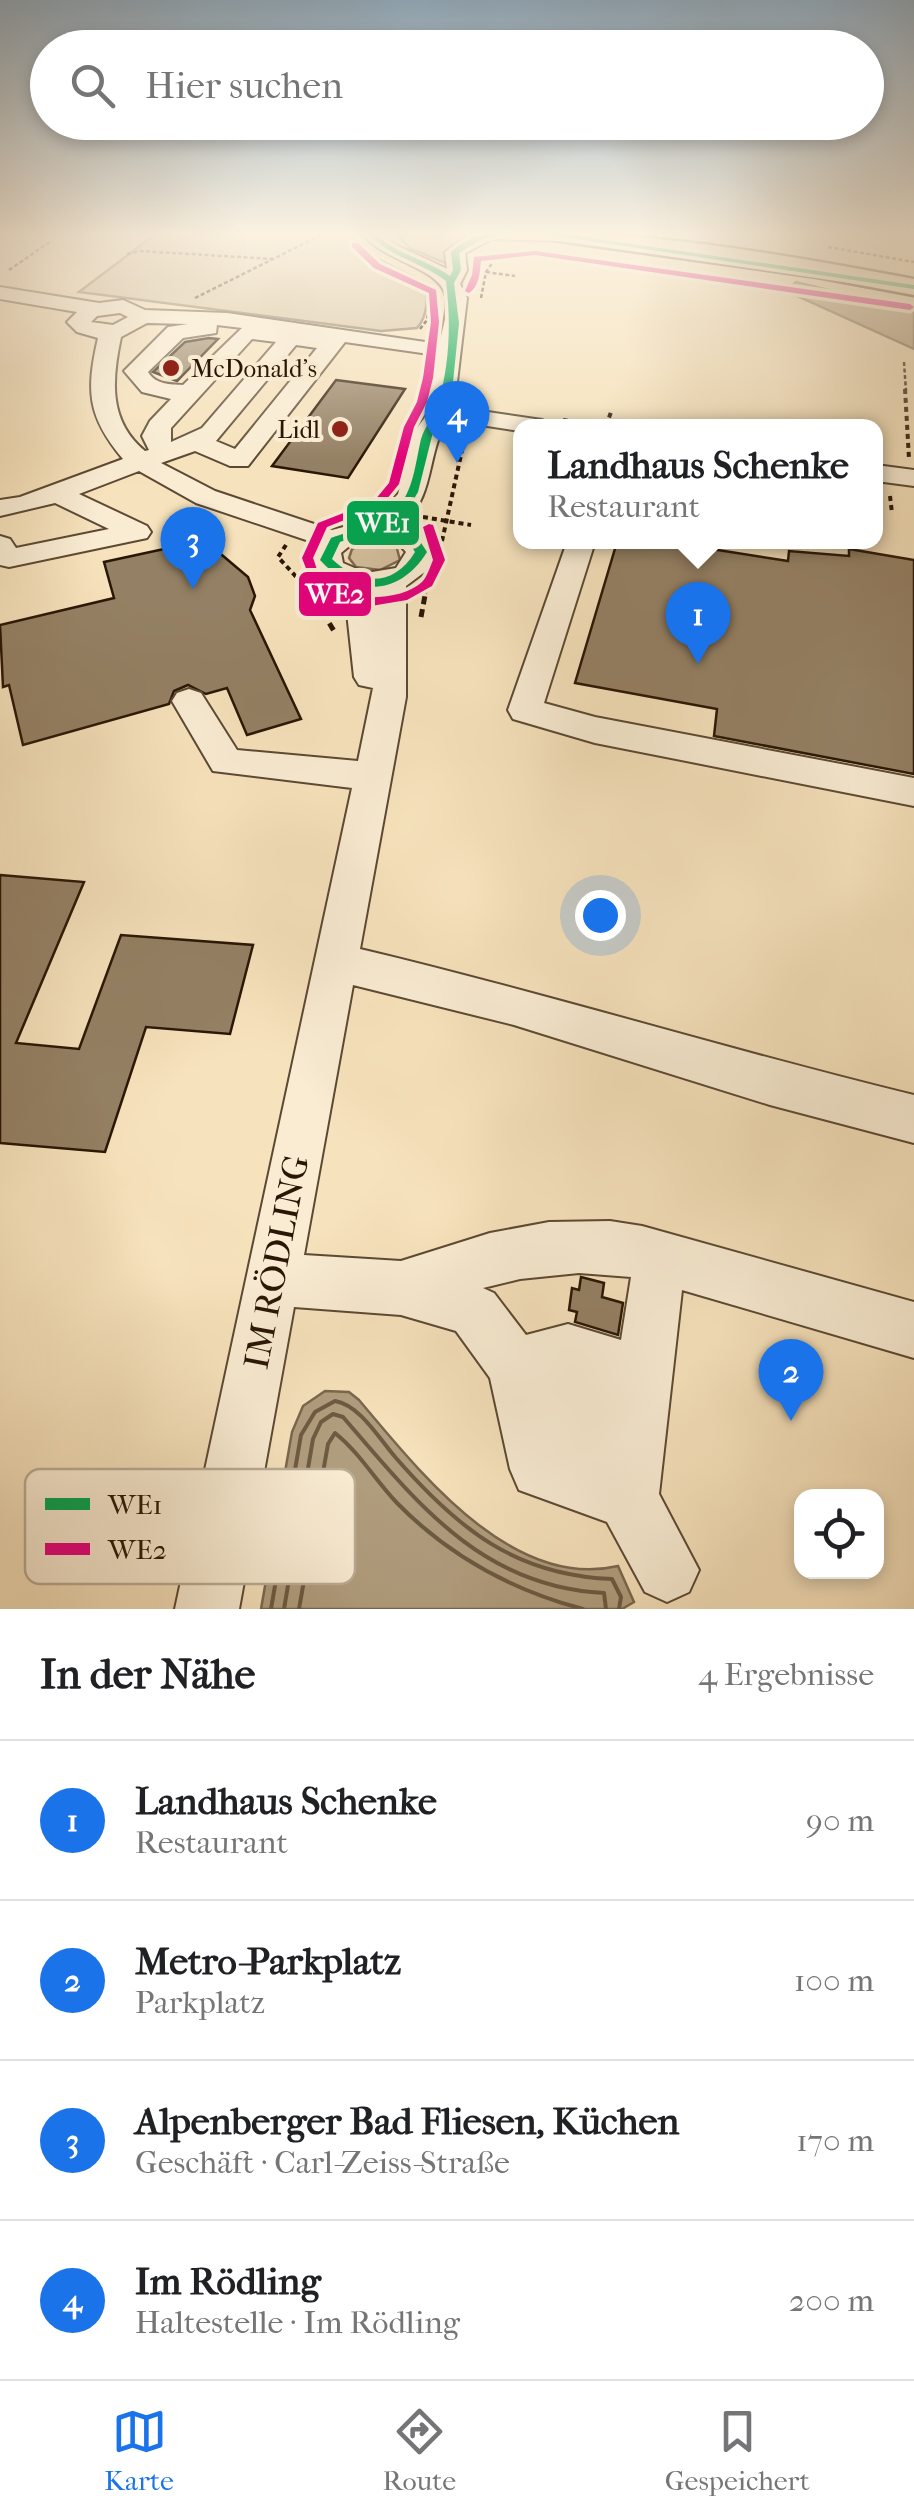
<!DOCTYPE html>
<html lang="de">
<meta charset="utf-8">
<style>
:root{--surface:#fff;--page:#f6f6f6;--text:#202124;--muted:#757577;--line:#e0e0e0;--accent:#1a73e8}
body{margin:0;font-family:"IM FELL French Canon",serif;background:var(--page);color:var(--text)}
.controls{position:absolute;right:30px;bottom:30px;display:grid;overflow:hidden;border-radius:20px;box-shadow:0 5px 15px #0003}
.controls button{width:90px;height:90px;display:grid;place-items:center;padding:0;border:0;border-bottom:2px solid var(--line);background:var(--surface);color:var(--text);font:50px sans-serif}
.you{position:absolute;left:600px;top:915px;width:35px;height:35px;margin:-25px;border:8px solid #fff;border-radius:50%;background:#1a73e8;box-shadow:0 0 0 15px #1a73e833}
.badge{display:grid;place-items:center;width:65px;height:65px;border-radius:50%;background:var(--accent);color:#fff;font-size:32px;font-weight:700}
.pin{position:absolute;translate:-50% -82px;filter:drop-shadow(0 2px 5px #0008)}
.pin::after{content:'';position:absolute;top:52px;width:35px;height:30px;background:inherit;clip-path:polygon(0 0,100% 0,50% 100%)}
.popup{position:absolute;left:513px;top:419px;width:370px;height:130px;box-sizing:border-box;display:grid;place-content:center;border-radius:20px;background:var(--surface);filter:drop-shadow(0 2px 8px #0005);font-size:32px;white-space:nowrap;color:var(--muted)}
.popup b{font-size:38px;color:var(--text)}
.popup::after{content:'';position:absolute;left:50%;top:100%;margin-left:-20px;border:20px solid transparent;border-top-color:var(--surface)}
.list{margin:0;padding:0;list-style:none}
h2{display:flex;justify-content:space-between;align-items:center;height:130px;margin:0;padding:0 40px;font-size:42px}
h2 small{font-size:32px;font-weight:400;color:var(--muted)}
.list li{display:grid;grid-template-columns:65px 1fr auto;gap:30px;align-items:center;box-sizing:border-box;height:160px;padding:0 40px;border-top:2px solid var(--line)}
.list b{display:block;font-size:38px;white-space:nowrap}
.list p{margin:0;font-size:32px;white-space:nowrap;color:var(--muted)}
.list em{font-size:32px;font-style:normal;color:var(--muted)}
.icon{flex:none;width:55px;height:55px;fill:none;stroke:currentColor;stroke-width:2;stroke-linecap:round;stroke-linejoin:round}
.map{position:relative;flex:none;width:914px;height:1609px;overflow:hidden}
.search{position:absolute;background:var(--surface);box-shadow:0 5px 15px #0003;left:30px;right:30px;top:30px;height:110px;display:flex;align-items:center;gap:25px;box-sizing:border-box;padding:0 35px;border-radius:55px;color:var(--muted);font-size:38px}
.sheet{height:770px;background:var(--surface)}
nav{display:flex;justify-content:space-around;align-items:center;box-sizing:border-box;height:140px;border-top:2px solid var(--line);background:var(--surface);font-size:28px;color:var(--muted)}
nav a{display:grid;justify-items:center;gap:5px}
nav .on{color:var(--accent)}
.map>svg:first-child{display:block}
.green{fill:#d3bf9d;stroke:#7e6a51;stroke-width:2.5}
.water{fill:#b09d7e;stroke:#7a674e;stroke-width:2.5}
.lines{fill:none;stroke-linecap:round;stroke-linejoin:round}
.shore{stroke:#6c5a42;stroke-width:4}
.building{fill:#948064;stroke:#291605;stroke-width:2.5}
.minor-casing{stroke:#5c4933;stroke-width:4}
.major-casing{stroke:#291605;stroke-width:5}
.path-far2{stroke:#291605;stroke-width:2.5;stroke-dasharray:4 2.5;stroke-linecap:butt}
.path-far1{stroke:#291605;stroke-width:4;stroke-dasharray:5 4;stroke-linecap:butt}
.path{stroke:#291605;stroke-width:5;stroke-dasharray:8 5;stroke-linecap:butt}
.minor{fill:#f9ecd3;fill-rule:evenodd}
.major{fill:#f6e2bc;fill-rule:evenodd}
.bus-1-casing{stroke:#f9ecd3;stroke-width:7}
.bus-2-casing{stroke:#f9ecd3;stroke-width:7}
.bus-1{fill:#00a651;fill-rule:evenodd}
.bus-2{fill:#e5007d;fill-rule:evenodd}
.poi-dot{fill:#8f2418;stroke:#f9ecd3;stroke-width:4}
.labels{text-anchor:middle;stroke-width:8;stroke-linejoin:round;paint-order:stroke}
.far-poi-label{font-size:25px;fill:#291605;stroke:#f9ecd3;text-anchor:start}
.near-street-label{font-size:35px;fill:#291605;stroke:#f9ecd3}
.key{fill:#f9ecd3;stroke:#bbac95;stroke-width:2.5}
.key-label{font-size:28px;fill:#291605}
.line-badge{stroke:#f9ecd3;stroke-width:4}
.badge-label{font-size:28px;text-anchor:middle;font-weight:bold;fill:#fff}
</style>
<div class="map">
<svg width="914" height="1609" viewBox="0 0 914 1609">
<rect width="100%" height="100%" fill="#f6e2bc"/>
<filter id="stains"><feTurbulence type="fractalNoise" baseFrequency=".002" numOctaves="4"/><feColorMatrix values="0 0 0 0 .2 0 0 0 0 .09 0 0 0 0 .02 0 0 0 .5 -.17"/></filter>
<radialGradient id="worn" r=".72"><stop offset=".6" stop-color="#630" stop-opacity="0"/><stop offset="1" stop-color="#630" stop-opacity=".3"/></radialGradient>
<g class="green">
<path d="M157,233h193l12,18 61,31c7,13 4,35 -6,46l-36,3 -302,-39z"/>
<polygon points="396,233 485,234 453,246 448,264 409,248"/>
<polygon points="372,540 396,545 400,560 380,570 356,567 349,558 352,549"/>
</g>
<g class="water">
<polygon points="796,282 914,311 914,349 786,291"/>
<path d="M325,1391l24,1 10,8c60,71 153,191 259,166l16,36 -12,7h-361l31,-177 11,-26z"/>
</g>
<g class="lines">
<g class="shore">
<path d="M271,1609l30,-174 14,-23 20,-11c25,4 45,39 61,57 62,71 119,117 216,121l9,18 -2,12"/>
<path d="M284,1609l29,-170 8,-17 12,-8 10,3c74,86 139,170 261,176l2,16"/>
<path d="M299,1609l29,-165 7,-11c25,20 40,47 62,70 52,53 114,87 186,106"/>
</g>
</g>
<g class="building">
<polygon points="209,338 218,339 177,381 153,372 185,342"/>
<polygon points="336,380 405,389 348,478 272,466"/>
<polygon points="617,542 667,542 788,561 789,551 849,556 849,549 914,560 914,774 714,736 717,709 575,683"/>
<polygon points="187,544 216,550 248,577 255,596 250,610 301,719 247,735 227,688 206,694 188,685 174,691 169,704 23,745 9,685 3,687 0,625 114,598 104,562"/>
<polygon points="0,875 84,882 16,1043 79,1049 121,935 253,945 230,1034 146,1027 105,1152 0,1143"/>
<polygon points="581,1277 604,1283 602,1297 623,1303 618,1335 575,1322 577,1312 569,1310 572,1288 579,1290"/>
</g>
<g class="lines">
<defs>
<g id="minor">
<path d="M362,233h19l6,8 60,28 -2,-17 26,-19 103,2 -9,6 -73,-2 -27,14 2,17 -7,14 7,14 -13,109 88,13 12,7h-34v4l-72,-11c-22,32 -12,76 -45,103l17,8 16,21 -10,19 -20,15v111l-46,252c186,44 368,101 554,146v48l-144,-38 -256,-80 -161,-40 -49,270 97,6 89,-28 59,-11 61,-1 32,5 272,76v56l-232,-68 -23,204 40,76 -10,22 -22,10 -22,-10 -38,-70 -88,-32 -9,-21 -20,-91 -34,-47 -55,-16 -107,-8 -55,302h-64l177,-821 -139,-17 -41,-70 5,-8 12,-4 12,4 36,57 121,11 15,-73 -14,-3 -5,-8 -9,-83 -4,-8 -27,-19 -3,-14 7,-9 -122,-41 -57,-32 -60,23 68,32 4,6 -4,6 -138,29 -9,-2v-29l10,3 6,9 93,-19 -54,-26 -55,13v-16l20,-3 103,-38c-36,-43 -37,-68 -25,-121l-21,-6 -10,-10 10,-10 -77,-13v-12l99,16 24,-3 22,10 82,3 212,31c3,-13 10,-34 7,-47 -5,-30 -65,-36 -84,-64zM120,313l8,4 -15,8 -22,-3 6,-6zM147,323l41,1 -20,3 -44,44 18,21 29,7 -21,22 -8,15 7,14 -4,1c-37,-30 -33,-72 -24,-114zM217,325l25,3 -59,57c-13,-1 -27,0 -35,-13l35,-34 33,-5zM252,339l24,3 -74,86 -31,14v-14zM345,342l77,11 15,6 -8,53 -15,20 -16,62 -24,25 -42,11 -117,-39 -54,-28 34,-12 35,15h18zM296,345l21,3 -82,101 -19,-8zM381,535l14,5 11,12 -10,16 -30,5 -23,-10 -2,-10 18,-15zM579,1273l52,4 -10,63 -53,-16 -42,11 -32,-42 -11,-5 37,-9z"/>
<polygon points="876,465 914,470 914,486 876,481"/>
<polygon points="567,542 595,542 544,703 595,717 914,778 914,806 595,743 513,719 508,710"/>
</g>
<path id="major" d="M540,233c125,0 251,23 374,46v16l-97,-18 -265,-37z"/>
</defs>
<use href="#minor" class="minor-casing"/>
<use href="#major" class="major-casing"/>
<g class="path-far2">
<polyline points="828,247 914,262"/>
<polyline points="127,254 140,251 273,259"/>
<polyline points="9,270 51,241"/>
<polyline points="486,272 515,276"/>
<polyline points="195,298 325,233"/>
<polyline points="481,298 486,272 499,253"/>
<polyline points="420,329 427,320 431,297"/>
<polyline points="904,362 906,391"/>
</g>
<g class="path-far1">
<polyline points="905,389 909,459"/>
<polyline points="563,420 609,427"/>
<polyline points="606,426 611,412"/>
<polyline points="890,496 892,513"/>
<polyline points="423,517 471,525"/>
<polyline points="442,541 465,437"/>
<polyline points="286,545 278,557 311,593"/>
<polyline points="425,593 426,589"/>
</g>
<g class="path">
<polyline points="309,590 334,631"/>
<polyline points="421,617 426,590"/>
</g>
<use href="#minor" class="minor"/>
<use href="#major" class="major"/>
<defs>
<g id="bus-1">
<path d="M368,233h7c21,22 51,26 75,43l3,-6 -2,-18c18,-17 37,-19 60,-19l-29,6 -23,14 2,17 -7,13 5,40 -6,59 -7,27 -13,23 -15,60 -11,19 -15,12 -52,19 -8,17c28,27 62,28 83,-7l-9,-15 2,-2h8l11,17c-27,44 -73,46 -107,8l11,-22c22,-8 54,-14 69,-33 14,-18 16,-45 21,-66 4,-13 13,-23 17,-35 12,-41 13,-82 8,-123 -25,-19 -57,-24 -78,-48z"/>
<polygon points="536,233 557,233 914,285 914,289"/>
</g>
<g id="bus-2">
<path d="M352,243h6l22,21 56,26 3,32 -6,56 -6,24 -13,25 -15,57 -17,21 -55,22 -14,31c3,7 5,18 9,23 20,22 79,21 100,1 5,-5 8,-15 11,-22l-10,-33 6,-3 4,1 12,35 -13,26 -25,14 -36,6 -36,-7 -23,-15 -10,-26 16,-35 56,-22 15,-18 15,-56 13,-25 6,-24 8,-56 -2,-29 -55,-25 -22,-21z"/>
<path d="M535,251l375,53 4,3 -4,3 -375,-55 -54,6c-1,11 -2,26 -12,32l-4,-2 7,-16 2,-18z"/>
</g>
</defs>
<use href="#bus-1" class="bus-1-casing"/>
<use href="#bus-2" class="bus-2-casing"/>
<use href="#bus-1" class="bus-1"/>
<use href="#bus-2" class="bus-2"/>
</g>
<linearGradient id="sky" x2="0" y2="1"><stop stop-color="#91abbe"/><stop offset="0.51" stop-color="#fbf2e1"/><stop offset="1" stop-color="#fbf2e1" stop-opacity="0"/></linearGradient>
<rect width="914" height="459" fill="url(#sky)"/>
<g class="poi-dot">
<circle cx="171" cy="368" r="10"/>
<circle cx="340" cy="429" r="10"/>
</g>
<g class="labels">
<g class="far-poi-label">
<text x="191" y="377">McDonald's</text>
<text x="320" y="438" text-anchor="end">Lidl</text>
</g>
<g class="near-street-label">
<text transform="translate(276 1262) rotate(-79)" y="12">IM RÖDLING</text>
</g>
</g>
<rect x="25" y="1469" width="330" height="115" rx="15" class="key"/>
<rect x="45" y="1498" width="45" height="12" fill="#00a651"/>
<rect x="45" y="1543" width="45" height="12" fill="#e5007d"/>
<g class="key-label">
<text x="108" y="1514">WE1</text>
<text x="108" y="1559">WE2</text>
</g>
<g class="line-badge">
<rect x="345" y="499" width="76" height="48" rx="10" fill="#00a651"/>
<rect x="297" y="570" width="76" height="48" rx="10" fill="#e5007d"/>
</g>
<g class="badge-label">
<text x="383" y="532">WE1</text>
<text x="335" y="603">WE2</text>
</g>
<rect width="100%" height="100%" filter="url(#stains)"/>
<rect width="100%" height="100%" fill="url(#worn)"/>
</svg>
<div class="controls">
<button><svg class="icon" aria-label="locate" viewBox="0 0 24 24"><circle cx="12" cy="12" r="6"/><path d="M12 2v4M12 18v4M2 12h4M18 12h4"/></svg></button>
</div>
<div class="you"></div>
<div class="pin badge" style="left:698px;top:664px">1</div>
<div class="popup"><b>Landhaus Schenke</b>Restaurant</div>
<div class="pin badge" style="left:791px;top:1421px">2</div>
<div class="pin badge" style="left:193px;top:589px">3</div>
<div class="pin badge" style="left:457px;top:463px">4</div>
<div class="search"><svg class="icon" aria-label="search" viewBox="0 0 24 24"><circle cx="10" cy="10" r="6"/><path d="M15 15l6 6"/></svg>Hier suchen</div>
</div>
<section class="sheet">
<h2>In der Nähe<small>4 Ergebnisse</small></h2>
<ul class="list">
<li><span class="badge">1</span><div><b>Landhaus Schenke</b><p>Restaurant</p></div><em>90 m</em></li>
<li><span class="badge">2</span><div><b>Metro-Parkplatz</b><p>Parkplatz</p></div><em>100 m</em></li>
<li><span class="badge">3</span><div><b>Alpenberger Bad Fliesen, Küchen</b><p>Geschäft · Carl-Zeiss-Straße</p></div><em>170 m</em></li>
<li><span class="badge">4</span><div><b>Im Rödling</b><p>Haltestelle · Im Rödling</p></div><em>200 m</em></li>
</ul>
</section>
<nav>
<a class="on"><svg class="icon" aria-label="map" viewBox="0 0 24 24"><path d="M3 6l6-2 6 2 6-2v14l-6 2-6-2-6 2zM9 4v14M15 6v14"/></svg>Karte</a>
<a><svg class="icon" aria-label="directions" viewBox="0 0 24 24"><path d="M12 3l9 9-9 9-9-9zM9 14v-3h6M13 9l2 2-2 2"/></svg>Route</a>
<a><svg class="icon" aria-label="saved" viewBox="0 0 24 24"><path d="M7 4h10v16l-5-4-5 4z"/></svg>Gespeichert</a>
</nav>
